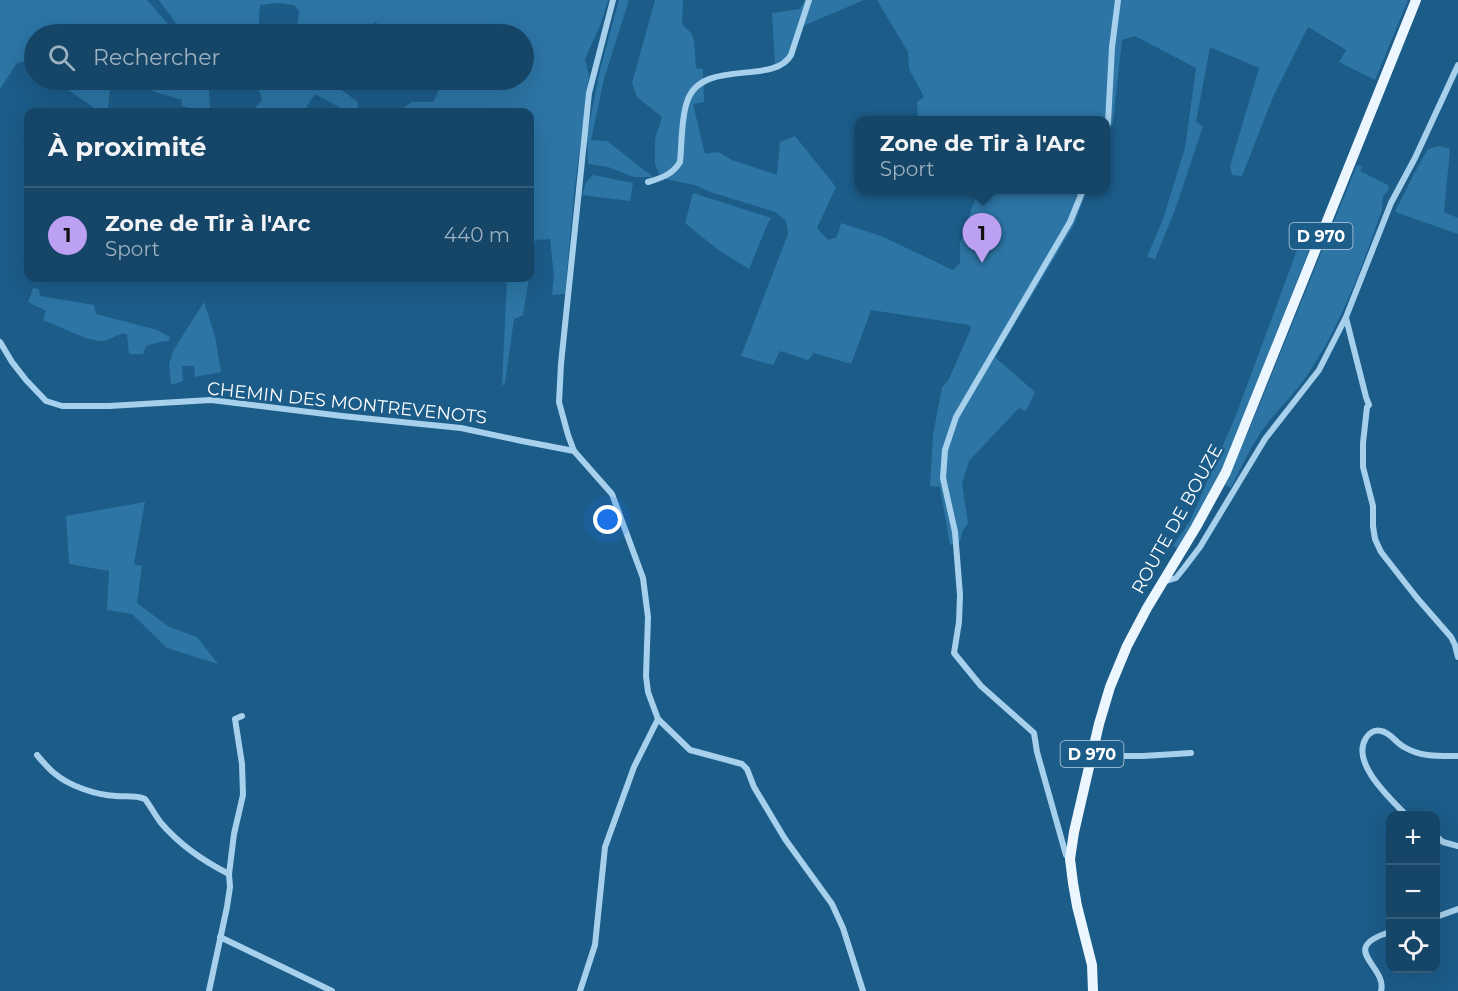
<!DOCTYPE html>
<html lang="fr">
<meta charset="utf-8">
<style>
:root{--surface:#154567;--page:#224f70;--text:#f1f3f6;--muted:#9db1c0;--line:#345d7b;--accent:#bca0f2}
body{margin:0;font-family:Montserrat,sans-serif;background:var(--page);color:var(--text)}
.controls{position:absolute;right:18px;bottom:18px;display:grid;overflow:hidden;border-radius:12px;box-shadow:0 6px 24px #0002}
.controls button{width:54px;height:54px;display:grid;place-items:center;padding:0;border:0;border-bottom:2px solid var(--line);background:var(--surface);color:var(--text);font:30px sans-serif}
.you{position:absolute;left:608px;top:520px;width:21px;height:21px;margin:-15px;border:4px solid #fff;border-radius:50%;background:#1a73e8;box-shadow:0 0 0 9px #1a73e833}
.badge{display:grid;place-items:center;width:39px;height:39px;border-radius:50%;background:var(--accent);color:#111;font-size:20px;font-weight:700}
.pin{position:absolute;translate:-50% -50px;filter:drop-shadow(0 2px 3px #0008)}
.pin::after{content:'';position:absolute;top:32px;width:21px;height:18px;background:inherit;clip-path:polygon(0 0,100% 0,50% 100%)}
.popup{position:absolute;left:855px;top:116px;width:255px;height:78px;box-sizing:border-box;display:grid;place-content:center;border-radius:12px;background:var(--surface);filter:drop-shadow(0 2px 4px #0005);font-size:20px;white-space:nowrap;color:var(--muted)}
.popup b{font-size:22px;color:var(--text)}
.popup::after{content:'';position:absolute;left:50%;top:100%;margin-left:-12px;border:12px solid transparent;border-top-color:var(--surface)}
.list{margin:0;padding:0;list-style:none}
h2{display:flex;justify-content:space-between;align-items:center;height:78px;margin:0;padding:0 24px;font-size:26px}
h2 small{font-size:20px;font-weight:400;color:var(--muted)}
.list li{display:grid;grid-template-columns:39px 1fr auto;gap:18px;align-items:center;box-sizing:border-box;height:96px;padding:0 24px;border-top:2px solid var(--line)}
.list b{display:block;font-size:22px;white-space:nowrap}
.list p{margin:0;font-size:20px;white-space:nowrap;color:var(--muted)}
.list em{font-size:20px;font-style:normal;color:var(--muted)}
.icon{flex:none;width:33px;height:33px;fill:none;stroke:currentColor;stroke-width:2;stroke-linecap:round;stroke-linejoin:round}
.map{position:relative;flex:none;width:1458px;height:991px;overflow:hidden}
.search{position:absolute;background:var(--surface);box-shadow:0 6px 24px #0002;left:24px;top:24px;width:510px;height:66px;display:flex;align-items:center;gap:15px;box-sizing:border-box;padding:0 21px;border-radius:33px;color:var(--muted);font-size:22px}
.panel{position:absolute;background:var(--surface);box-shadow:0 6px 24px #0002;left:24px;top:108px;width:510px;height:174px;border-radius:12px}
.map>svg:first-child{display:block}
.green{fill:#2c75a5}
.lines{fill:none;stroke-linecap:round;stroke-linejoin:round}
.street{stroke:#a6d0ec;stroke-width:6}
.primary{stroke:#ebf6ff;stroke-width:10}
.labels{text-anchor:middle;stroke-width:5;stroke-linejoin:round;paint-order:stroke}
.shield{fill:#1c5c89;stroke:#bbcedc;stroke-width:1.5}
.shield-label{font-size:16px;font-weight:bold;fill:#fff}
.street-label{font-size:18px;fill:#fff;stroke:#1c5c89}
</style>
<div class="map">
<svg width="1458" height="991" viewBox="0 0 1458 991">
<rect width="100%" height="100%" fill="#1c5c89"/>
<g class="green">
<polygon points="0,0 147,0 177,34 34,34 34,66 27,61 17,63 0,89"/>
<polygon points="159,0 608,0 601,23 585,59 589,76 574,194 565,294 552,295 554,276 550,239 535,240 530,276 530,112 397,112 412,102 433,102 444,80 524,80 524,34 392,34 375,22 364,34 296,34 299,11 294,5 278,3 260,5 258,34 188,34 180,29"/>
<polygon points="619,0 629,0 604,79 591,140 607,141 653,177 634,177 608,167 588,164 587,134 600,70"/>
<polygon points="655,0 683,0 682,24 692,34 694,40 696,68 703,69 704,102 693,104 705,154 718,152 732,160 777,175 780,142 795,136 836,187 817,228 828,240 837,237 841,223 881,236 953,270 960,263 960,243 978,190 1087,190 1074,225 995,357 1035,392 1026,411 1019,408 969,461 962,484 968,523 962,532 960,542 950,545 940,487 930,486 933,435 942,387 948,381 971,329 969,325 871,310 851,364 814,353 808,360 780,351 773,365 741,356 788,234 786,221 775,212 710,192 695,185 665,179 659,174 655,163 655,139 662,117 637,97 632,83"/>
<polygon points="805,0 864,0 798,28 787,58 775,64 772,13 800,9"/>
<polygon points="877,0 1408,0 1375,80 1339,62 1346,50 1308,27 1273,97 1242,176 1232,175 1230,166 1259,68 1210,47 1196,122 1203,126 1175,210 1155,259 1147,257 1163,219 1185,148 1196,68 1135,36 1122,40 1113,122 1105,142 1105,121 918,120 917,102 924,97 909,69 908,52"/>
<polygon points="55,80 111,80 108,109 94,108"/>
<polygon points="129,80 225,80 209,91 210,109 201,111 182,106 182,100 155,92 139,81"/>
<polygon points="291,80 328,80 358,102 357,112 348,112 315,94 303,112 256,112 256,107 262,100 257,83"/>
<polygon points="1439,146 1450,149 1444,212 1458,218 1458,234 1395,212 1415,172 1428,149"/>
<path d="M1357,165l5,1 -2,5 28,14 1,3 -6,9 -1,13c-20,57 -40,113 -74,164 -11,17 -25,30 -38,46 -16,20 -28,45 -39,68l-6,-3 24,-55z"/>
<polygon points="593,175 633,183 630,201 582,195 586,182"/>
<polygon points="693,193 771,218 768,223 749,269 717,249 685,223"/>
<polygon points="1303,234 1314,238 1224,466 1178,549 1173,546 1190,521 1236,415"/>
<polygon points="507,278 529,278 523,315 514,319 505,383 502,386"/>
<path d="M33,288l6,1 1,7 54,9 2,9 61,16 13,7 -1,4 -9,1 -14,4 -3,8h-14l-2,-20c-10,-2 -16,7 -26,7 -16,-1 -42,-15 -58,-21l3,-9 -18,-9z"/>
<polygon points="204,302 215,336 221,372 195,377 194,366 182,366 183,381 171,385 169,364 173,351"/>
<polygon points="145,502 134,564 142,566 137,603 169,627 197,637 218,664 167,648 132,614 107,610 109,571 69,564 66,516"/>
</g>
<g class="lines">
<g class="street">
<polyline points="613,0 589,93 561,364 559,402 568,435 574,451 612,494 643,578 648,617 646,676 648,692 658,719 690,750 742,764 747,769 754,787 785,839 832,904 843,928 863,991"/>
<polyline points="1105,131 1108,123 1112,47 1118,0"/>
<path d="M648,182c14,-4 25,-8 32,-20 2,-19 1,-43 7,-60 14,-45 87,-16 104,-47l18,-55"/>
<polyline points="1346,318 1366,397 1369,405 1367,407 1363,443 1363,467 1373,506 1373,526 1375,539 1381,552 1417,598 1451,637 1455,645 1458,657"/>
<polyline points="0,342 12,362 26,380 46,401 62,406 109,406 211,400 342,416 461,428 522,441 574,451"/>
<polyline points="1163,582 1176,578 1184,568 1200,547 1265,439 1319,370 1346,317 1391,203 1415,158 1458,65"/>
<path d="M37,755c5,6 11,13 17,18 15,13 42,22 62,23 11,1 19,-1 29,3 6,8 10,16 16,24 19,22 42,38 68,51"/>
<polyline points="1092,756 1143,756 1191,753"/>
<path d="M1407,816c-16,-17 -57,-53 -41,-78 3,-5 9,-9 15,-7 9,1 15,12 23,16 16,10 35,9 54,9"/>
<polyline points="1436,836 1443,842 1458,846"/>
<polyline points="1070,859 1066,855 1037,752 1034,733 981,686 954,653 959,622 960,595 955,532 943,478 945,450 956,417 1070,222 1083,190"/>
<polyline points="1436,917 1458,909"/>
<polyline points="220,937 332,991"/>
<polyline points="209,991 227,907 230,887 229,874 234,834 243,795 242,764 235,719 242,716"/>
<polyline points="580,991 595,945 605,847 634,767 658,719"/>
<path d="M1381,991c7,-25 -45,-42 9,-59"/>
</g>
<polyline class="primary" points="1093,991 1092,965 1077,906 1073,883 1070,859 1074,832 1099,724 1110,687 1127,646 1147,608 1196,527 1226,472 1416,0"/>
</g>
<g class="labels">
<g class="shield">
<rect x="1289.5" y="223" width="63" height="26" rx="4.5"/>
<rect x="1060.5" y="741" width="63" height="26" rx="4.5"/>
</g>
<g class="shield-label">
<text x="1321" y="242">D 970</text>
<text x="1092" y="760">D 970</text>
</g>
<g class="street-label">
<text transform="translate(347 403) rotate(6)" y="6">CHEMIN DES MONTREVENOTS</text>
<text transform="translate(1177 519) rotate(-61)" y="6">ROUTE DE BOUZE</text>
</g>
</g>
</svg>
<div class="controls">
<button>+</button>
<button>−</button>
<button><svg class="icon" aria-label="locate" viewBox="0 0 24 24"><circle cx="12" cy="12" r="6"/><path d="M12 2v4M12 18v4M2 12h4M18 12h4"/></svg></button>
</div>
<div class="you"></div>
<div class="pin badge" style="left:982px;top:263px">1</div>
<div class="popup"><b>Zone de Tir à l'Arc</b>Sport</div>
<div class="search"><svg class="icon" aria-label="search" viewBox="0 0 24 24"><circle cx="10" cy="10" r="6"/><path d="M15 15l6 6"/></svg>Rechercher</div>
<section class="panel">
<h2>À proximité<small></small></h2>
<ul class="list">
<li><span class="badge">1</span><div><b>Zone de Tir à l'Arc</b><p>Sport</p></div><em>440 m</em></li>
</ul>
</section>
</div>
